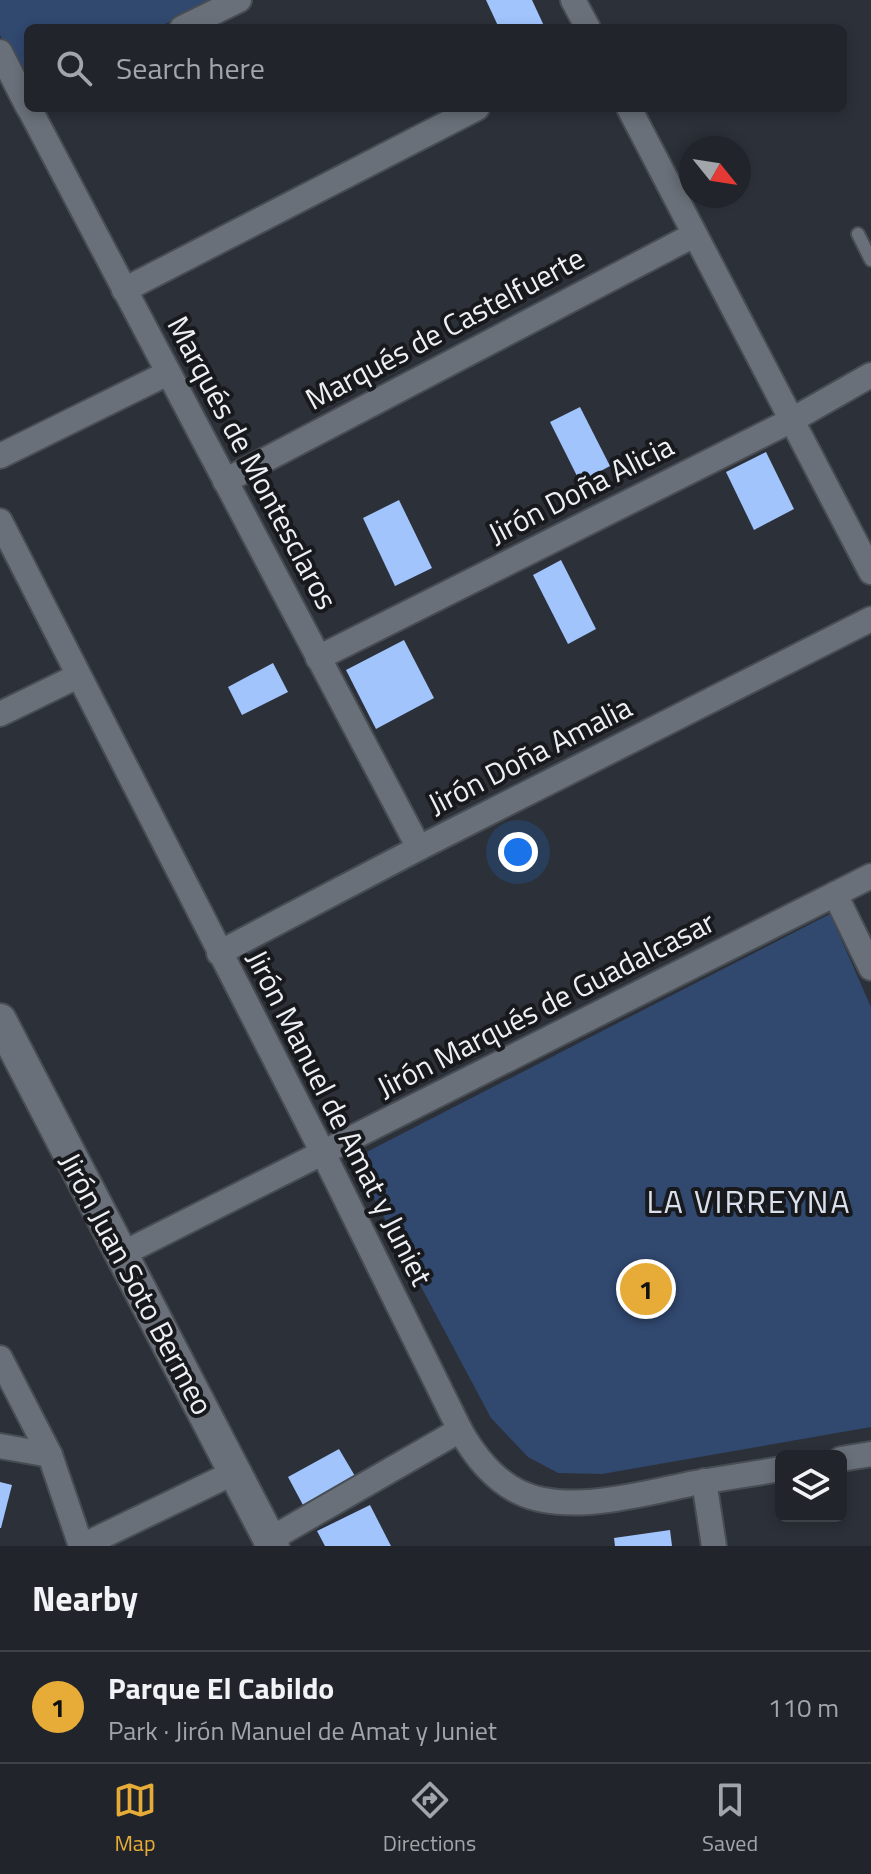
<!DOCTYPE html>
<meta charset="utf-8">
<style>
:root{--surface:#21252b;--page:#292d33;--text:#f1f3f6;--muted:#a2a5a9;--line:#3e4247;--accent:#e7ac37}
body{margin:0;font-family:"Titillium Web",sans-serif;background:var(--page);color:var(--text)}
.controls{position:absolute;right:24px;bottom:24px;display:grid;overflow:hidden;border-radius:12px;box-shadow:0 4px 12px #0003}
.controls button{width:72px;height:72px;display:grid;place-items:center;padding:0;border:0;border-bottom:2px solid var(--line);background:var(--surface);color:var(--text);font:40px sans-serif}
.compass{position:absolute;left:679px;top:136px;width:72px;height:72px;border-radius:50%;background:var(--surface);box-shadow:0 4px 12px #0003;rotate:120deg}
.you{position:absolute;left:518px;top:852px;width:28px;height:28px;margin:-20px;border:6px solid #fff;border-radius:50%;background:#1a73e8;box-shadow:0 0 0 12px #1a73e833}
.badge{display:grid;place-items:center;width:52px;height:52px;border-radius:50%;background:var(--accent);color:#111;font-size:26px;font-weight:700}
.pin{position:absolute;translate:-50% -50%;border:4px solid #fff;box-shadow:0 2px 8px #0006}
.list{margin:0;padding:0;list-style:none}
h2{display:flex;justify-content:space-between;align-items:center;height:104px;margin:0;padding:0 32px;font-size:34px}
h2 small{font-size:26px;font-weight:400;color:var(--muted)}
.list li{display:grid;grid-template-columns:52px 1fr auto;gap:24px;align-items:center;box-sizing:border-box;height:112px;padding:0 32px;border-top:2px solid var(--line)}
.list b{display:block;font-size:30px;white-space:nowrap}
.list p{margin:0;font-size:26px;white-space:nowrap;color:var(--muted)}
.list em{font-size:26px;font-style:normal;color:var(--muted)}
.icon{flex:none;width:44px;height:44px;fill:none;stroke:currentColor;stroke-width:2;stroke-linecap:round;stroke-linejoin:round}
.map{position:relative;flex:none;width:871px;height:1546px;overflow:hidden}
.search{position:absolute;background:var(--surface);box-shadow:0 4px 12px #0003;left:24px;right:24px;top:24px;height:88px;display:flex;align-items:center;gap:20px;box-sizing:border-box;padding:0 28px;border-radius:12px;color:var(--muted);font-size:30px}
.sheet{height:216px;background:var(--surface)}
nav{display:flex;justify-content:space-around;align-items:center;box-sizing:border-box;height:112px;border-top:2px solid var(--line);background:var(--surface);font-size:22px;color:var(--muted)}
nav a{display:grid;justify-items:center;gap:4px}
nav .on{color:var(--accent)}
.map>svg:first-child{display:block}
.green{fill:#31486f}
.building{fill:#a1c4fd}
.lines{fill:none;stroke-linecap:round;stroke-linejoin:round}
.lane-casing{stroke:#484d53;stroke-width:16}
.street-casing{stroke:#484d53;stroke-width:28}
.secondary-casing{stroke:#484d53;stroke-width:36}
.lane{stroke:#6a7079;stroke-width:12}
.street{stroke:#6a7079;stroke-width:24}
.secondary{stroke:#6a7079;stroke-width:32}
.labels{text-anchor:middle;stroke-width:8;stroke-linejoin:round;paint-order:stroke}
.street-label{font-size:30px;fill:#ecf0f5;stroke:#17191d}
.neighbourhood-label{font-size:32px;letter-spacing:2px;fill:#dae0eb;stroke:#17191d}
</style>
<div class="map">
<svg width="871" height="1546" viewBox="0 0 871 1546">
<rect width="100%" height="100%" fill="#2c3139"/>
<g class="green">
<polygon points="0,0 215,0 157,28 28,28 28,90 0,35"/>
<polygon points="830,914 871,1007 871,1427 602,1474 558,1473 528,1457 491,1418 353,1159"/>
</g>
<g class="building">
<polygon points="486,0 532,0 545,28 499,28"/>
<polygon points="580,407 610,466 580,482 550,422"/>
<polygon points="766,452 794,509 754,530 726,472"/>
<polygon points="399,500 432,568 395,586 363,518"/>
<polygon points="561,560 596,629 568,644 533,575"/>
<polygon points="404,640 434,698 376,729 346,670"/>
<polygon points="273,663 288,692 242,715 228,687"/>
<polygon points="339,1449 355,1476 303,1505 288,1477"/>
<polygon points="0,1482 12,1485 1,1528 0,1528"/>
<polygon points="370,1505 391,1546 325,1546 317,1531"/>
<polygon points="670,1530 672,1546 615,1546 614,1538"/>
</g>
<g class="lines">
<defs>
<polyline id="lane" points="858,234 871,260"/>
<g id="street">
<polyline points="573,0 588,28"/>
<polyline points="182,28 239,0"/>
<polyline points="0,52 28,107"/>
<polyline points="29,108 419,848"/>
<polyline points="629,108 871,572"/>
<polyline points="124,290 477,108"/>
<polyline points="0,456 168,373"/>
<polyline points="225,481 694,235"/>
<path d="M0,521l323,632 137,277c14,25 32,49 59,62 48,24 126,1 176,-9 29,-5 57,-9 86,-14"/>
<polyline points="318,658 792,420 871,375"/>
<polyline points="0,714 78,676"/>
<polyline points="835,894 871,968"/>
<polyline points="219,953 419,848 871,619"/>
<polyline points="120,1255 871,876"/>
<polyline points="0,1358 50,1455 81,1546"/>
<polyline points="0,1446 50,1455"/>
<polyline points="841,1459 871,1454"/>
<polyline points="704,1481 714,1546"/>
<polyline points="269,1540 460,1430"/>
<polyline points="82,1546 235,1472"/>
</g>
<polyline id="secondary" points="0,1020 273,1546"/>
</defs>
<use href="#lane" class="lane-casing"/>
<use href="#street" class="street-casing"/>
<use href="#secondary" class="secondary-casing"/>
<use href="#lane" class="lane"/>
<use href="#street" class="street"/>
<use href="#secondary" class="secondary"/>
</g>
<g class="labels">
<g class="street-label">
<text transform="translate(445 329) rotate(-28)" y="10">Marqués de Castelfuerte</text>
<text transform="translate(252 463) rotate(62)" y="10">Marqués de Montesclaros</text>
<text transform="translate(581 490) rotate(-27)" y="10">Jirón Doña Alicia</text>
<text transform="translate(530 756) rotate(-27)" y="10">Jirón Doña Amalia</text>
<text transform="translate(546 1005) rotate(-27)" y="10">Jirón Marqués de Guadalcasar</text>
<text transform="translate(339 1118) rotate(63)" y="10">Jirón Manuel de Amat y Juniet</text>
<text transform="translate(136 1284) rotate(62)" y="10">Jirón Juan Soto Bermeo</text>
</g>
<g class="neighbourhood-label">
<text x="749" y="1213">LA VIRREYNA</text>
</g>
</g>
</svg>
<div class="controls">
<button><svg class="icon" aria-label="layers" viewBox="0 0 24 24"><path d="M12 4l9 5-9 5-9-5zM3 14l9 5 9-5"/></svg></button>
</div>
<svg class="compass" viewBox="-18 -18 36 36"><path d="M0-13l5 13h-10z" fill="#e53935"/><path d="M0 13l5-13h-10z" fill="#a2a5a9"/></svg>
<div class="you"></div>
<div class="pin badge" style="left:646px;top:1289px">1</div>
<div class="search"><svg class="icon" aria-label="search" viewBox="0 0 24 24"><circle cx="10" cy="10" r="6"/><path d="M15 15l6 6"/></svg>Search here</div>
</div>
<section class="sheet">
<h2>Nearby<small></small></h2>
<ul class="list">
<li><span class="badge">1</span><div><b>Parque El Cabildo</b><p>Park · Jirón Manuel de Amat y Juniet</p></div><em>110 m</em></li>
</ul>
</section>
<nav>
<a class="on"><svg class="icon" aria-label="map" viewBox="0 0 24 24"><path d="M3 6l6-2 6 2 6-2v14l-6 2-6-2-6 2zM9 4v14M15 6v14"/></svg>Map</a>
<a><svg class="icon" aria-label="directions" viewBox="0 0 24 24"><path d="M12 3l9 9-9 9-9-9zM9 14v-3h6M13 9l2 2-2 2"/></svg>Directions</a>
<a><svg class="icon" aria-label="saved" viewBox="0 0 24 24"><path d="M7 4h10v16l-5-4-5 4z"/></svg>Saved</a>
</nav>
